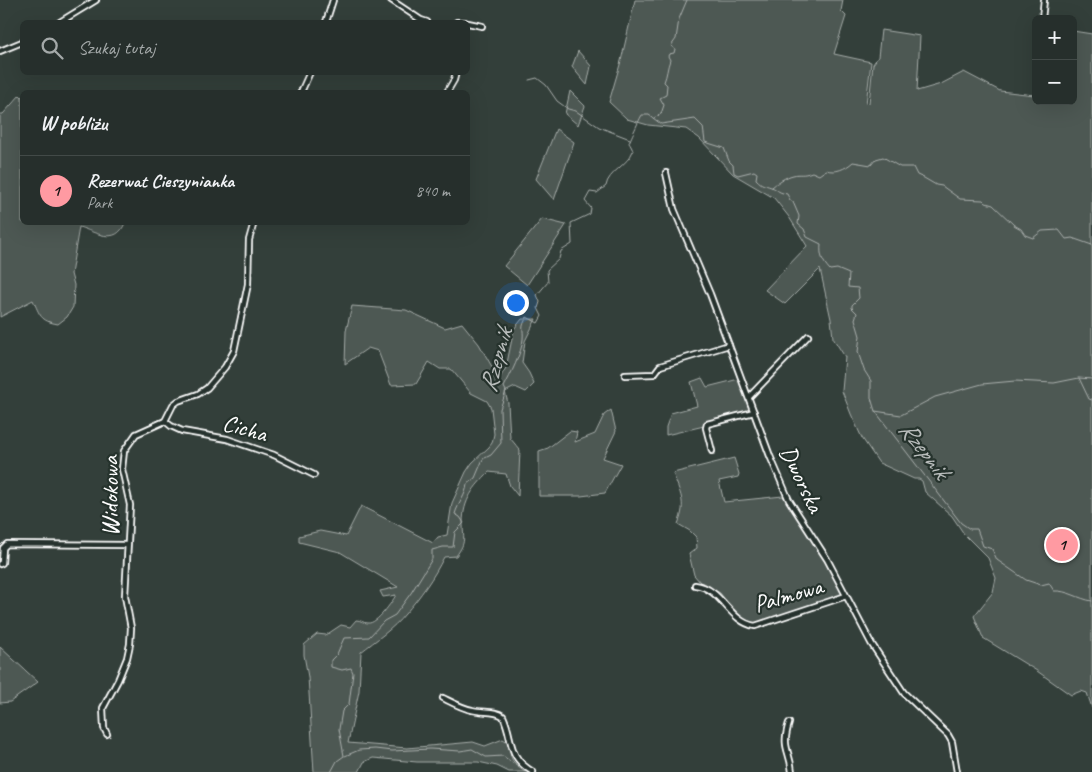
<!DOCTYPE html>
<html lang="pl">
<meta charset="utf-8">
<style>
:root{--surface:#262f2c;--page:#323b38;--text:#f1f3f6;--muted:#a4a9a9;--line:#424a48;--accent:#ff9aa2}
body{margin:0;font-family:Caveat,sans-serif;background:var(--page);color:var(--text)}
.controls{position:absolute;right:15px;top:15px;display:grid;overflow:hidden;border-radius:8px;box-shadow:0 5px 20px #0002}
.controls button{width:45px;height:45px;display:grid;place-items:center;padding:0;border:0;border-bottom:1px solid var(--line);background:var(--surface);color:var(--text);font:25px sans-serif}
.you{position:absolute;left:515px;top:302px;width:18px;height:18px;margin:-12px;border:4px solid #fff;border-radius:50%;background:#1a73e8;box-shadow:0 0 0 8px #1a73e833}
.badge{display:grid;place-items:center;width:32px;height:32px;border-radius:50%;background:var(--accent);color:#111;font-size:16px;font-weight:700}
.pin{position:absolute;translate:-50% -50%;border:2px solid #fff;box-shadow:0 1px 5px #0006}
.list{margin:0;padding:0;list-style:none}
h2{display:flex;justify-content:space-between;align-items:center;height:65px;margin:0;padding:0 20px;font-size:21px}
h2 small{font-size:16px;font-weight:400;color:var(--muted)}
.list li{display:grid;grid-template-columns:32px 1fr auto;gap:15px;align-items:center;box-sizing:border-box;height:70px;padding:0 20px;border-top:1px solid var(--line)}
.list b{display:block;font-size:19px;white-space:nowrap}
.list p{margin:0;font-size:16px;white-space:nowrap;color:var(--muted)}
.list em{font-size:16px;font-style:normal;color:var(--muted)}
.icon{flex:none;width:28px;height:28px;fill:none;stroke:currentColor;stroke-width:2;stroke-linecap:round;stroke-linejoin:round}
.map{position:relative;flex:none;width:1092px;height:772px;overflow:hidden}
.search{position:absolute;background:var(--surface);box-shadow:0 5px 20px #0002;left:20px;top:20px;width:450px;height:55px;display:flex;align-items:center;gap:12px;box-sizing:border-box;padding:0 18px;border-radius:8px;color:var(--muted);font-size:19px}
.panel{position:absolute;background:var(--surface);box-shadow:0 5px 20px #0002;left:20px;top:90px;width:450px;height:135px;border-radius:8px}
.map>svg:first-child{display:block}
.green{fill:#4d5853;stroke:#a6aca9}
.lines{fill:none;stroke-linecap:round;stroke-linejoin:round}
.stream{stroke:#abb0ae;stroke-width:1}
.minor-casing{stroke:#fff;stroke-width:8}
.minor{stroke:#26332d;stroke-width:4.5}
.labels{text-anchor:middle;stroke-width:4.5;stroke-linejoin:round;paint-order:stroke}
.street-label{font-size:24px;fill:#fff;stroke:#26332d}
.water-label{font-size:25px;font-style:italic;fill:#b9bdbc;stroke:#26332d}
</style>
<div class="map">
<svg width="1092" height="772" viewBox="0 0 1092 772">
<rect width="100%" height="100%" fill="#333f3a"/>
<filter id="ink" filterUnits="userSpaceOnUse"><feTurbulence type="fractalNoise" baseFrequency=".02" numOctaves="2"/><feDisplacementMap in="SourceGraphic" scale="10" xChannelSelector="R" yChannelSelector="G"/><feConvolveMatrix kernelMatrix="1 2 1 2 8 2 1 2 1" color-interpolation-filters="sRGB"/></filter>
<g filter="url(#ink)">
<g class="green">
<polygon points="635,0 843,0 841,11 846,16 834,54 871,62 866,104 869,103 873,64 878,57 881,30 920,36 917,91 941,84 964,72 1000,91 1034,95 1036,85 1036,101 1073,101 1073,31 1092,34 1092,708 1087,693 1081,691 1071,695 1037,671 983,638 974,616 993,592 996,578 988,558 964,534 952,516 925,492 922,481 919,479 914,479 879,463 862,438 851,414 842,391 845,357 833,338 831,319 820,269 785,304 765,290 807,246 789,217 774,198 733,174 699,138 686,129 648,125 627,119 609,102 621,61"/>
<polygon points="578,51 591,66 587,85 572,67"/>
<polygon points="570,91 585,106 578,125 565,114"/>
<path d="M20,95l2,2v125l103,1c-9,23 -30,9 -46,4l-8,47 3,11 -1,22 -6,10 -9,7c-18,-3 -18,-9 -25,-24l-33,17v-203h3z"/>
<polygon points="556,129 574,142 554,200 536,179"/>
<polygon points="542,219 566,225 527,285 504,266"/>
<path d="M352,306l54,4 39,18 17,-5 17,21 20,35 7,-11 8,-39 8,-10h14l-11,22 -3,22 7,10 5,11 -8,8 -11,-5 -10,5 3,11 2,35 10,12 -2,46 -8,-10 -4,-12 -17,-2c-15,15 -26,28 -26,51 0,16 4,18 -7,33l-12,1c-10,20 -24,40 -39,57 -12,15 -29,26 -44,38l-2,39 -11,52 59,5 66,-6 12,4 18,-7 6,4c2,17 2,21 19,27v2h-19l-12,-6 -19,-4h-61l-44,-4 -9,4 -5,10h-45l-6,-95 -4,-22v-10l13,-11 9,1 15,-10 9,2 6,-7c5,0 7,3 12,3 9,1 24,-21 28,-28l-13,2 -3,-6 18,-4 -58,-35 -41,-10v-6l21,-5 26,5 15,-30 72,37 5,-6 9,-2 5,-32 14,-31 6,-9 17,-16 3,-4 2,-9 -3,-26 -4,-7 -16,-8 -20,-24h-11l-11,-7 -13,22 -25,1 -13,-34 -10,-3 -23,16 1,-33z"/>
<polygon points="702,378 707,387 739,379 751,410 706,422 704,426 666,435 666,427 671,413 697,406 691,382"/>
<polygon points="611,410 616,431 603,458 621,464 605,493 581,496 539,496 539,451 548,448 570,431 577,432 575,442 595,434 604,415"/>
<path d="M734,458l5,16 -1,3 -19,4 5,21 59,-6 47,72 13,26 -2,2 -83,27 -8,1 -8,-3 -22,-28 -20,-11 -6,-7 -5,-21 8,-6 -1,-11 -6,-6 -12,-7c9,-22 2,-30 -5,-51z"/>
<polygon points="0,647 38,682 10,702 0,703"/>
</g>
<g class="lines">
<g class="stream">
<polyline points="529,80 537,78 546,85 557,101 568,109 576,111 599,127 630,139"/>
<path d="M654,118l7,-4 3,-9 -4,-7 6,-3 1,-10 -3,-3c3,-7 3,-14 6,-22l-2,-4 1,-2 5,-1 1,-4 -4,-3 5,-7 3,-20 8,-19"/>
<path d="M772,187c6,-5 13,-10 21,-12 8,-2 9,1 19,-3l7,3 7,-5c10,3 19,-1 27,-8l18,3 5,-6 7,-2 17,10h13l4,8 7,3 12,7 6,1 18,13 23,1 3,3 7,2 21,20 7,4 4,6 8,3 9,-7 17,-1 7,9 6,-1 20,7"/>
<polyline points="1079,378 1089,399 1092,400"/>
<polyline points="875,411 901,415 935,397 982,384 1015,381 1054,383 1079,378 1092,379"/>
<polyline points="345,756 359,750 375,749 392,751 430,749 460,751 472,749 486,757 503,756 525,772"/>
<path d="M331,772l6,-11 7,-5 -5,-27 3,-18 7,-7 4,-31 -2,-5 -9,2 -11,-3v-7l6,-6 7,-16 25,-1 15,-16 11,-6 16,-22 21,-34v-9l11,-3h10l2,-15 9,-9 -4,-6 -5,-3c3,-11 11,-18 12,-30l8,-6 8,-19 8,-4 10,-12 -1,-34 6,-18 -2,-4c6,-11 18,-35 19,-48 1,-12 -3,-10 4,-22l11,6 4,-7 -4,-8 2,-6 -3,-7 11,-13 -1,-12 12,-11 2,-8 11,-7 -1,-21 19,-9 1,-6 -6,-7 5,-9 7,1 9,-7c2,-14 22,-21 27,-35 0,-1 -3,-7 -4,-8 0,-1 11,-25 13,-28h7l12,9 34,-5 8,8 2,15 19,6 5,13 4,4 1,8 4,2 16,-4 3,2 -1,6c7,7 7,5 15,8 7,2 5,5 16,7l3,6 3,2 6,14 -1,8 6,5 3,8 14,7c-1,12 1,17 9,26l7,-1 12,5 -1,13 10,1 1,10 -7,7v3l5,5 -2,6 5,17 -2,16 6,18 7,11v17l4,13 86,112 9,6h7l6,17 9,3 5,11 29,20 15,5 8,-2 5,8c13,-1 25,8 38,10"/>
</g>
<defs>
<g id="minor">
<polyline points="391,0 421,20 427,22"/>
<polyline points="1042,19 1044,0"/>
<polyline points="60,22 96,0"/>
<polyline points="326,22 333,0"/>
<polyline points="457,22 465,22"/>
<polyline points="468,23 482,26"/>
<polyline points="0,51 22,42"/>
<polyline points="301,92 310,72"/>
<polyline points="447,92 454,80 456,72"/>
<polyline points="666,173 674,209 710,294 770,456 789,500 827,559 871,643 904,693 948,735 952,742 957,772"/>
<polyline points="625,375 654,374 660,366 729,345"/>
<polyline points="749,397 808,336"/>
<polyline points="165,421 171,426 182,431 227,439 274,455 314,475"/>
<polyline points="712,451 706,428 707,424 754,412"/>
<polyline points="0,564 2,563 3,548 7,544 127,545"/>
<path d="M695,585c27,3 34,37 60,41l91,-30"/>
<path d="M443,698c10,5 19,10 29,12 11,3 23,0 31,6 11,24 3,40 30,56"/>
<path d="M789,723c-8,26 1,26 3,49"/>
<polyline points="107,734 104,728 103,708 118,680 127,658 130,644 131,628 125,596 130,505 122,469 124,451 136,434 165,421 173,405 178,401 198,394 207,388 225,367 234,351 248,284 249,240 254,222"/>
</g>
</defs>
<use href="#minor" class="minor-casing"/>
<use href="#minor" class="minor"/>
</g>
</g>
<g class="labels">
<g class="street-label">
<text transform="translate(245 428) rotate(16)" y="8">Cicha</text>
<text transform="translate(802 479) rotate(64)" y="8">Dworska</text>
<text transform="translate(110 496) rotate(-90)" y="8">Widokowa</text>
<text transform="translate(788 595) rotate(-16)" y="8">Palmowa</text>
</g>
<g class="water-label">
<text transform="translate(495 360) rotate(-75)" y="9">Rzepnik</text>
<text transform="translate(925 449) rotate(52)" y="9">Rzepnik</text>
</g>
</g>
</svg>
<div class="controls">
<button>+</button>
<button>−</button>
</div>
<div class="you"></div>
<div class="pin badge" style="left:1062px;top:545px">1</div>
<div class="search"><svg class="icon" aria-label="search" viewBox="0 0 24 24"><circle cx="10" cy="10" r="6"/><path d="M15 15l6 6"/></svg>Szukaj tutaj</div>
<section class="panel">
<h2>W pobliżu<small></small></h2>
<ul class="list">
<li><span class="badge">1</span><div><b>Rezerwat Cieszynianka</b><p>Park</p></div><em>840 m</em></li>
</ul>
</section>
</div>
